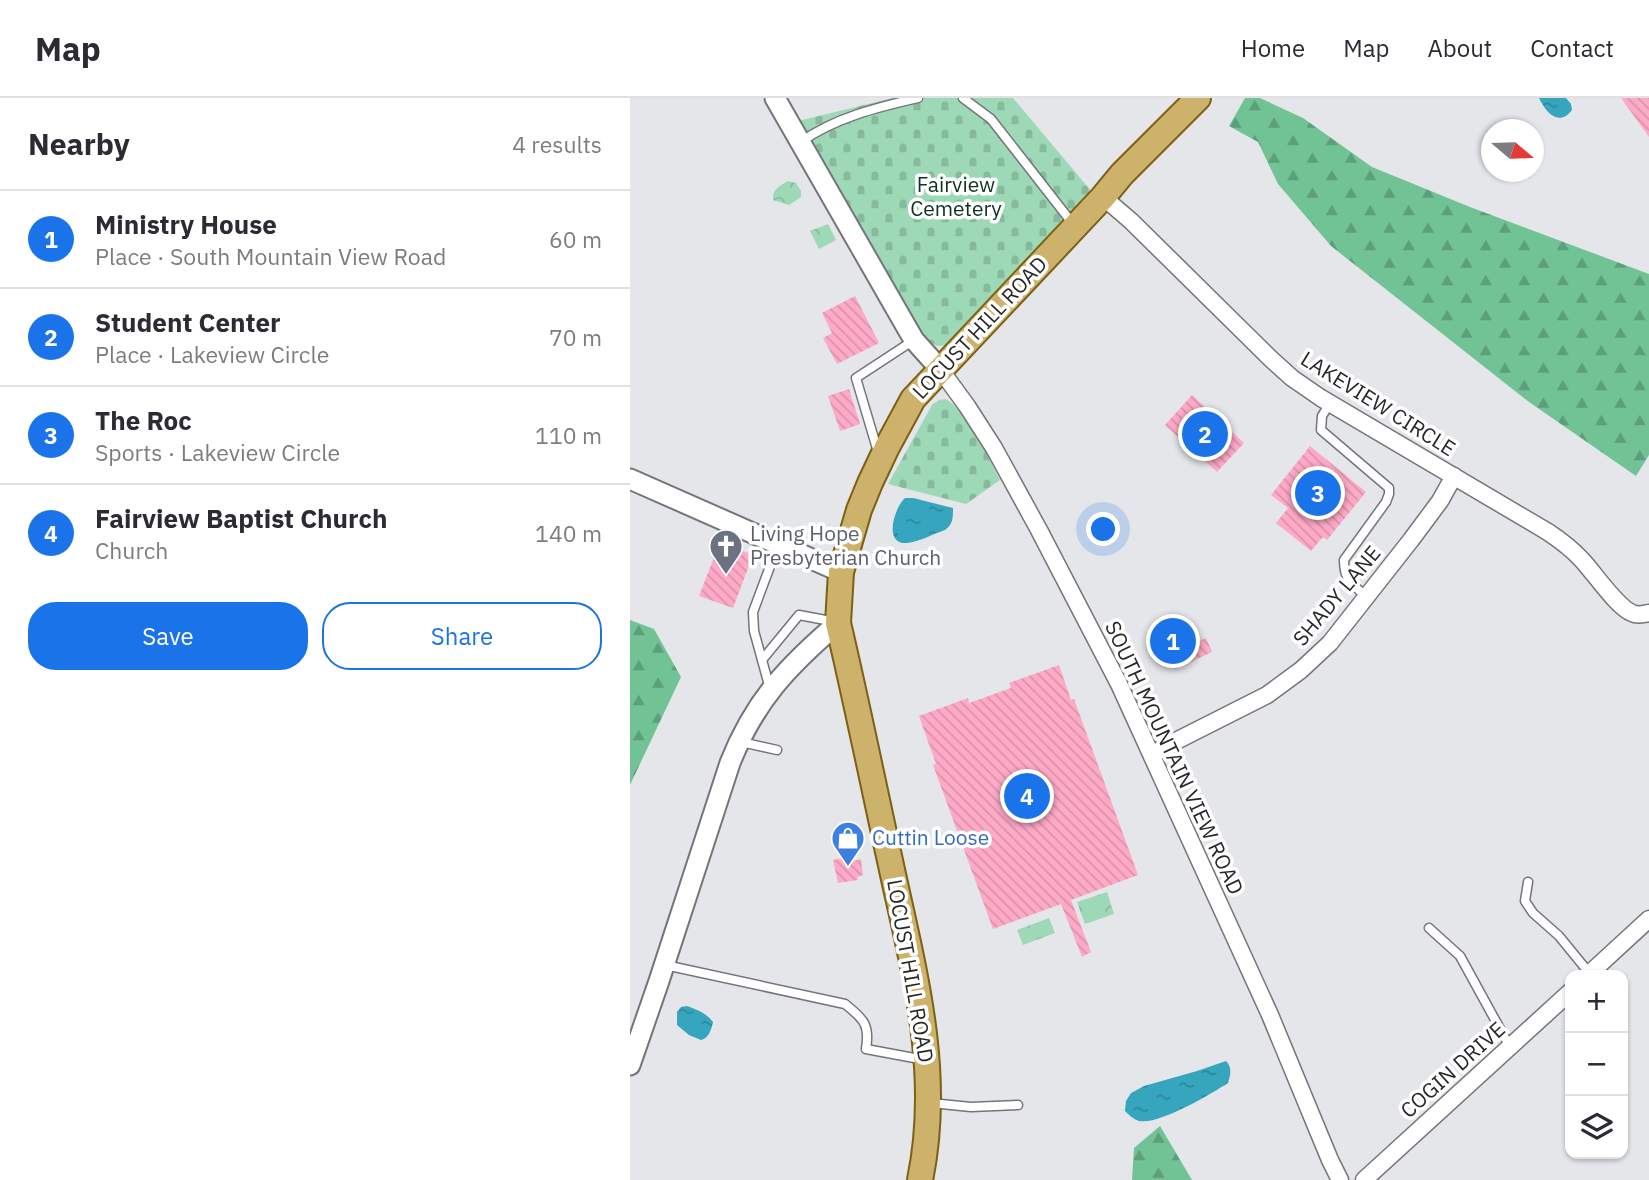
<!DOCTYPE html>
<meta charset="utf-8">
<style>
:root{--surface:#fff;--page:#f7f7f7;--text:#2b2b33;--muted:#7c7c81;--line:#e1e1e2;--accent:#1a73e8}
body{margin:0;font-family:"IBM Plex Sans",sans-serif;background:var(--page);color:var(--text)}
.controls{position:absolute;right:21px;bottom:21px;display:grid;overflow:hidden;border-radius:14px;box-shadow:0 2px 5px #0004}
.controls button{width:63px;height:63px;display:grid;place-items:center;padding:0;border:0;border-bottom:2px solid var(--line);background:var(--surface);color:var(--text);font:35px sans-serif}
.compass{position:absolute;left:851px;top:21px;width:63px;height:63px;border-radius:50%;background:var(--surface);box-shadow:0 2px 5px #0004;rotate:109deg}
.you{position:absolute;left:474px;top:432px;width:24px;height:24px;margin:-18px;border:5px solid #fff;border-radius:50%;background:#1a73e8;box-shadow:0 0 0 10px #1a73e833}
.badge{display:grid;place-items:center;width:46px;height:46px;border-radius:50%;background:var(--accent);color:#fff;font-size:23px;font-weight:700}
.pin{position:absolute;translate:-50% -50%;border:4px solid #fff;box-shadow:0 2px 7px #0006}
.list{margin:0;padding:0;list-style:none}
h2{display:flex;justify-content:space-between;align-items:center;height:91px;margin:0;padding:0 28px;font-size:30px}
h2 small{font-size:23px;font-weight:400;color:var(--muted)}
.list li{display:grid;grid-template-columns:46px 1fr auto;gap:21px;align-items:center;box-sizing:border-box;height:98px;padding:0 28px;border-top:2px solid var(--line)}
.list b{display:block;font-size:26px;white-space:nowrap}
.list p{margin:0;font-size:23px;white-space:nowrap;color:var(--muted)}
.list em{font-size:23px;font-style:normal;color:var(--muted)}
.actions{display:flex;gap:14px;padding:21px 28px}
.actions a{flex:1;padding:16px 0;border:2px solid var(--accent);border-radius:28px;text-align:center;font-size:24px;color:var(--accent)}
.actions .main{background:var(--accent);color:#fff}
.icon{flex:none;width:38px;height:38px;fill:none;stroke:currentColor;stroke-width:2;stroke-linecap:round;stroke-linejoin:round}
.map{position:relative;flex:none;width:1019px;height:1082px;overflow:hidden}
header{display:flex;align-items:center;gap:42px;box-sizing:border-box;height:98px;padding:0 35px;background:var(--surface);border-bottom:2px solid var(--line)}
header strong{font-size:33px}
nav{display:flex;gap:38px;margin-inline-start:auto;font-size:24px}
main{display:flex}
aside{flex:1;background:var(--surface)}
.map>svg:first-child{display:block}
.forest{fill:url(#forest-firs)}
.cemetery{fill:url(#cemetery-stones)}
.park{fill:url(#park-crowns)}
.water{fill:url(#water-ripples)}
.building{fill:url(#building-back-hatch)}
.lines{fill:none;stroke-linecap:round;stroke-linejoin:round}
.service-casing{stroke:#747579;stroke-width:11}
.minor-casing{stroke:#747579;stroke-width:19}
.tertiary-casing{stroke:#747579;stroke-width:23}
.primary-casing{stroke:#7e6015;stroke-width:28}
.service{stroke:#fff;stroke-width:8}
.minor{stroke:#fff;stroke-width:16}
.tertiary{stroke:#fff;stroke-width:19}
.primary{stroke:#cdb26b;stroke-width:24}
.labels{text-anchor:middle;stroke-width:7;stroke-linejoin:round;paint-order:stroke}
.park-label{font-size:21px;fill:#0d3220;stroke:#fff}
.street-label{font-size:21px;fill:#28282a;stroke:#fff}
.worship-label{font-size:21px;fill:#5b616d;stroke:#fff;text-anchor:start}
.shop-label{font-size:21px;fill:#366cbe;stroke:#fff;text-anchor:start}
</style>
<header>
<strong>Map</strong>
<nav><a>Home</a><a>Map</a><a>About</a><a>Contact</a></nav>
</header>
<main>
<aside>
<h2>Nearby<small>4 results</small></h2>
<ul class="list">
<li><span class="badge">1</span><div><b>Ministry House</b><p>Place · South Mountain View Road</p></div><em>60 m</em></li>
<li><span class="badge">2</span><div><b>Student Center</b><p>Place · Lakeview Circle</p></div><em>70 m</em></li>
<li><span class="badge">3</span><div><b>The Roc</b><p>Sports · Lakeview Circle</p></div><em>110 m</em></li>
<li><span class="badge">4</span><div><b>Fairview Baptist Church</b><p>Church</p></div><em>140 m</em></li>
</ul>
<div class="actions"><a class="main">Save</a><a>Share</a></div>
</aside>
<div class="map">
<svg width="1019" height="1082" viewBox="0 0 1019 1082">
<defs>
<pattern id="forest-firs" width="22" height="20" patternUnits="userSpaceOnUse" patternTransform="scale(1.75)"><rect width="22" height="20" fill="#71c396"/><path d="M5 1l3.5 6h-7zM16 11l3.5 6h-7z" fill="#5d9e7b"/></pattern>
<pattern id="cemetery-stones" width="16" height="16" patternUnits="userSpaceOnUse" patternTransform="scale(1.75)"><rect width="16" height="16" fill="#9dd9b6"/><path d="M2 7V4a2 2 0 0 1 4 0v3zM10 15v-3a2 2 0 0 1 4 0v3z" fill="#87ba9d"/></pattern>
<pattern id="park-crowns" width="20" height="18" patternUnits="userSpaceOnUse" patternTransform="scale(1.75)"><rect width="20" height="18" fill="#9dd9b6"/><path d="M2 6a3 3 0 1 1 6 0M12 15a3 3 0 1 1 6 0" fill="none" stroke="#87ba9d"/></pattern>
<pattern id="water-ripples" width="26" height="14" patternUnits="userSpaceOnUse" patternTransform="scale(1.75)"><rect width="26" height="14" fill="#35a6be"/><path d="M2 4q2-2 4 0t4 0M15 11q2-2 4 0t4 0" fill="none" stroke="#2d879b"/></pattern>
<pattern id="building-back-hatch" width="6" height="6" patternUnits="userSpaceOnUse" patternTransform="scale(1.75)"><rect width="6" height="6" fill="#feaac7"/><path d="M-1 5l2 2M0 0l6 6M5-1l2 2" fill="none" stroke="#da92ab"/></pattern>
</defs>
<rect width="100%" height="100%" fill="#e4e6ea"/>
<g class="forest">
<polygon points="615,0 630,0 673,20 742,69 840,109 1019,176 1019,357 1006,378 899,304 701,148 648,86 628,44 599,28"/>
<polygon points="0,522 24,531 51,579 0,687"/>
<polygon points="530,1028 562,1082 502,1082 504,1050"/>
</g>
<g class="cemetery">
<polygon points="263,0 383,0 462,94 323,247 307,248 292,239 168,23"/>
<path d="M316,301c27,18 39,54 54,81l-34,24 -78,-20 44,-79 7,-5z"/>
</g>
<g class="park">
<path d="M158,83l8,2 5,8v6l-12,8 -16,-5c-1,-11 7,-14 15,-19z"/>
<polygon points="198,126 206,142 189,151 180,133"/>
<polygon points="477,794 484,816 455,826 447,804"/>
<polygon points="419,820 425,835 393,847 387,832"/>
</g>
<g class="water">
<path d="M909,0h27l5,6 1,6c-13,17 -26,3 -33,-12z"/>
<path d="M275,400h8l40,10c0,10 0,16 -8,22 -12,4 -26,12 -38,13 -24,2 -13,-35 -2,-45z"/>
<path d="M57,908c11,4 19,7 26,16 -2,8 -4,16 -12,18l-12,-5 -12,-10v-13l4,-5z"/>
<path d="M596,963c6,6 5,13 2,22 -17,11 -69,42 -89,38 -6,-2 -10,-6 -14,-10l1,-10 5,-8 13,-7 53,-15z"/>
</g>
<g class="building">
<polygon points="991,0 1019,0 1019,39"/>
<polygon points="225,198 249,245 207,266 193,240 202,235 192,215"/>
<polygon points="219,291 230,326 210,333 198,298"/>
<polygon points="562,297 614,345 587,374 535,327"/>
<polygon points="680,348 736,394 697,442 693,439 681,453 646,425 658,410 641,397"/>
<polygon points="90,444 123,457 103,510 69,498"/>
<polygon points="544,516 558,548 576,540 582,554 545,571 539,559 535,560 528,544 531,543 523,525"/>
<polygon points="429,567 441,602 444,601 508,777 441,802 461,854 452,859 431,806 363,831 303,667 306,666 289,618 338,600 339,605 381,590 379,585"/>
<polygon points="222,758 223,763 231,761 233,777 227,779 228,782 208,785 203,762"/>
</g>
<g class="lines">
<defs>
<g id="service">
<polyline points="333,0 361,21 443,126"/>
<path d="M171,44c33,-24 77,-35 117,-44"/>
<path d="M700,305l-8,13 -1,14 68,58v6l-3,8 -42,58c0,21 8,24 22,36"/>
<polyline points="248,354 226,280 284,242"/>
<polyline points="132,562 169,517 206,524"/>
<polyline points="140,591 124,533 123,514 148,447"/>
<polyline points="111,644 147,652"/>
<polyline points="898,784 895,803 903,815 929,838 960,876"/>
<polyline points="799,830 830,858 880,949"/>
<path d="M35,867l180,39c19,15 25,21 21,45l59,11"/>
<polyline points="301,1005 341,1009 388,1007"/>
</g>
<g id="minor">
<path d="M473,99l28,24 140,138 21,19 29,20 227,134c12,8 24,17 34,28 13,14 35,47 50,53 6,3 11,1 17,0"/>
<polyline points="310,271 337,308 364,350 409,432 489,586 640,917 700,1062 710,1082"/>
<polyline points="522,657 544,644 637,597 671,572 700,545 781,442 810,403 824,378"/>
<polyline points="958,877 1019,821"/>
<polyline points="734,1082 940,894"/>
</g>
<g id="tertiary">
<polyline points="145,0 277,230 284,242 310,271"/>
<polyline points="0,381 211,474"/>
<path d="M0,967l29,-84 71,-218c25,-63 58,-97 108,-140"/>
</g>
<path id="primary" d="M290,1082c23,-111 -8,-216 -31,-324 -17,-78 -33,-156 -51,-233l3,-51 18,-62 11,-27 17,-36 26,-48 190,-202 19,-23 76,-76"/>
</defs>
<use href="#service" class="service-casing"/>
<use href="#minor" class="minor-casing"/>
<use href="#tertiary" class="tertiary-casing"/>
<use href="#primary" class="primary-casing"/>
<use href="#service" class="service"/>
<use href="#minor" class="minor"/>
<use href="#tertiary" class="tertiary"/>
<use href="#primary" class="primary"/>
</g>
<defs>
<symbol id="church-pin" viewBox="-11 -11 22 30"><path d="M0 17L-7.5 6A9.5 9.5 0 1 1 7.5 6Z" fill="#6b7280" stroke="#fff"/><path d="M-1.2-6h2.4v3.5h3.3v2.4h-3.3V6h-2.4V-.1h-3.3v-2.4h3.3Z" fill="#fff"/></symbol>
<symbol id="shop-pin" viewBox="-11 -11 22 30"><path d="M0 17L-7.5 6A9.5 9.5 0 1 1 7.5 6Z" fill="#3f7fe0" stroke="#fff"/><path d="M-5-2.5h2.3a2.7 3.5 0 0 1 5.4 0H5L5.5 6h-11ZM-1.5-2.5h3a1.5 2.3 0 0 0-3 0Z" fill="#fff"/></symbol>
</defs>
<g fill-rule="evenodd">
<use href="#church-pin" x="77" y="429" width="38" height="52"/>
<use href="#shop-pin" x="199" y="721" width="38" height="52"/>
</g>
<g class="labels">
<g class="park-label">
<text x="326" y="94">Fairview<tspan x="326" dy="24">Cemetery</tspan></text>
</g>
<g class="street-label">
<text transform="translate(350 230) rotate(-47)" y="7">LOCUST HILL ROAD</text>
<text transform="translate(748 306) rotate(32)" y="7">LAKEVIEW CIRCLE</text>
<text transform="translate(707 498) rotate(-50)" y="7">SHADY LANE</text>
<text transform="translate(544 660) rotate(65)" y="7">SOUTH MOUNTAIN VIEW ROAD</text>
<text transform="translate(280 873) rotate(80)" y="7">LOCUST HILL ROAD</text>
<text transform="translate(823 972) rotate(-42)" y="7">COGIN DRIVE</text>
</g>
<g class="worship-label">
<text x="120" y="443">Living Hope<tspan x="120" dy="24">Presbyterian Church</tspan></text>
</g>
<g class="shop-label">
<text x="242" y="747">Cuttin Loose</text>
</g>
</g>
</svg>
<div class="controls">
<button>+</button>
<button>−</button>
<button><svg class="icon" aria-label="layers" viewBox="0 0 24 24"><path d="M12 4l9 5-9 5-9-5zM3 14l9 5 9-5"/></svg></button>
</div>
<svg class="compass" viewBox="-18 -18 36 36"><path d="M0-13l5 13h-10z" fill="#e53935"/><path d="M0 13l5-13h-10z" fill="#7c7c81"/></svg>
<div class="you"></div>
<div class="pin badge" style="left:543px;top:543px">1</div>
<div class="pin badge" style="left:575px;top:336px">2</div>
<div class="pin badge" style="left:688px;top:395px">3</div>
<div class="pin badge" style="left:397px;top:698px">4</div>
</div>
</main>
